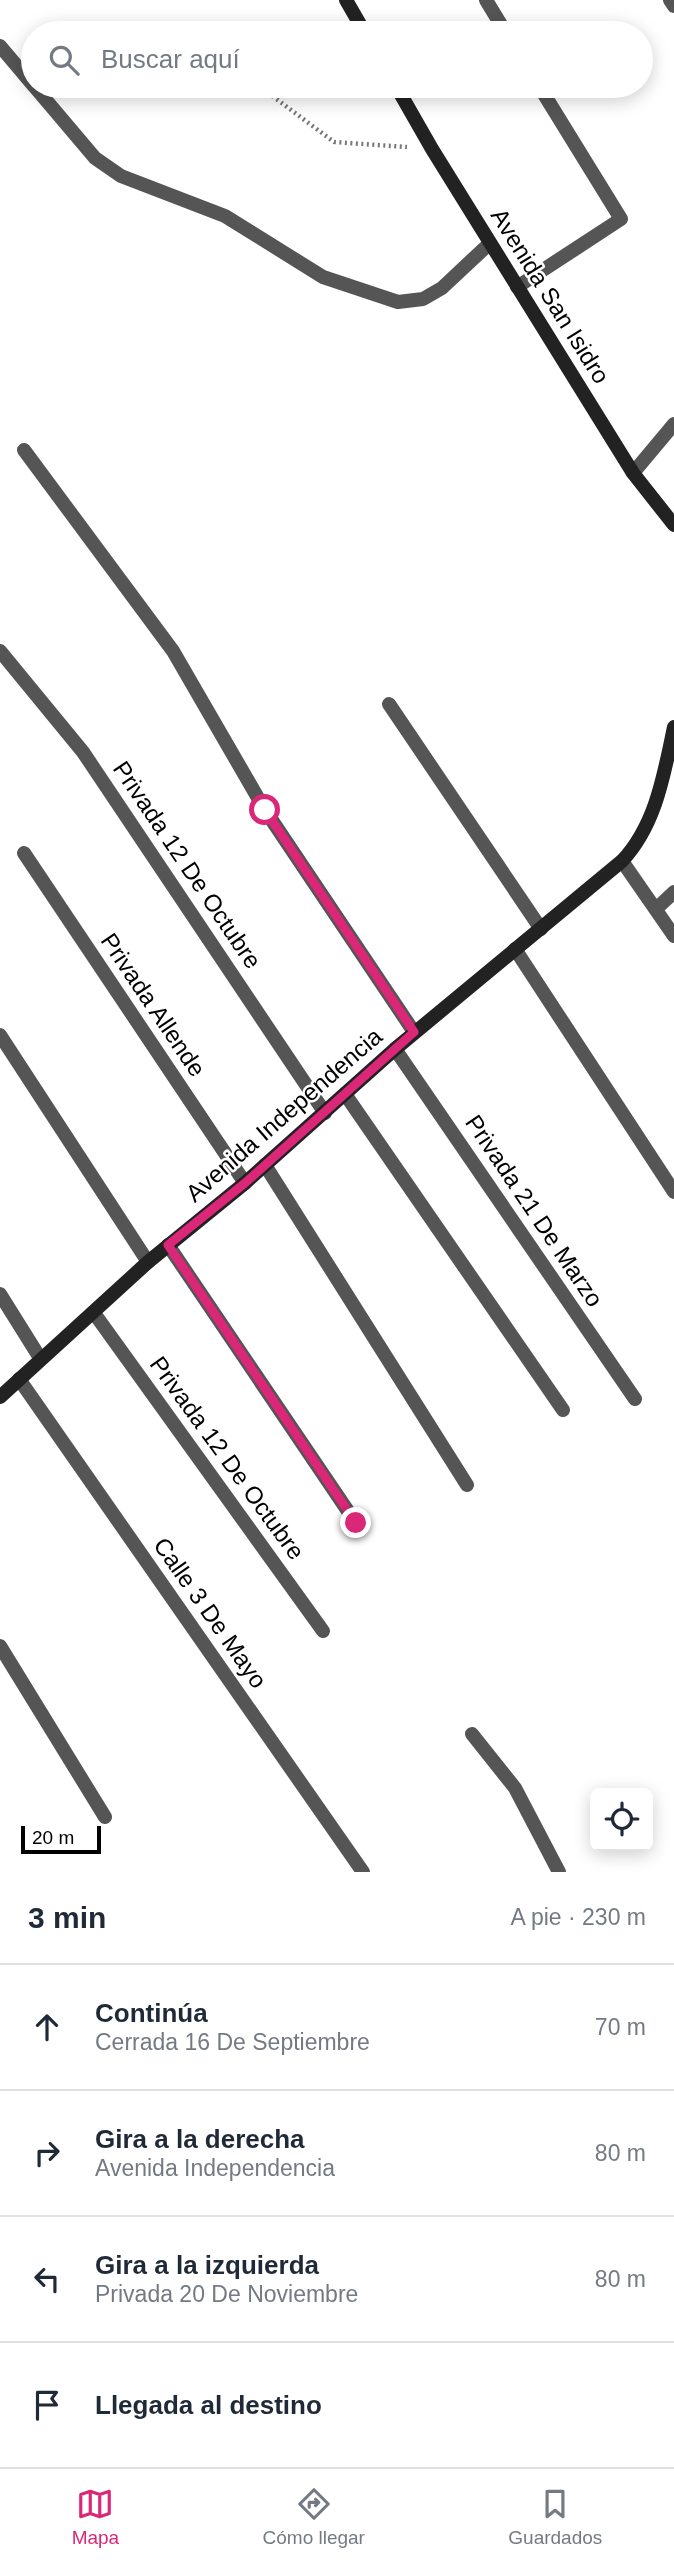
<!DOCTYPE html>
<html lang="es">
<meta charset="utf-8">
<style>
:root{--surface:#fff;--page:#f6f6f7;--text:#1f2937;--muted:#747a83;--line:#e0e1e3;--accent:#db2777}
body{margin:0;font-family:Helvetica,sans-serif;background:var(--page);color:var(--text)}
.controls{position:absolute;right:21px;bottom:21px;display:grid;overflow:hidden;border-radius:10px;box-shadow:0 4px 18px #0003}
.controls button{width:63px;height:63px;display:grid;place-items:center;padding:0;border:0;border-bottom:2px solid var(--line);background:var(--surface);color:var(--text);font:35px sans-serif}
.scale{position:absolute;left:21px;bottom:18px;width:80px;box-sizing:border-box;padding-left:7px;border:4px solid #000;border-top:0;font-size:19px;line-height:24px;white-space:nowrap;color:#000;-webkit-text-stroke:5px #fff;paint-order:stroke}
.stop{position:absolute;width:21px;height:21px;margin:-16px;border:5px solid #db2777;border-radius:50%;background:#fff}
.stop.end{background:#db2777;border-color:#fff;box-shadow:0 2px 7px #0008}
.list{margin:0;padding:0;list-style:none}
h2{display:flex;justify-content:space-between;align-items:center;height:91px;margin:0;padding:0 28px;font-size:30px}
h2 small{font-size:23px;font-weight:400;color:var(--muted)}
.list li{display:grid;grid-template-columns:46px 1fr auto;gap:21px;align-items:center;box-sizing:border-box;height:126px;padding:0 28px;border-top:2px solid var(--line)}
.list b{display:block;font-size:26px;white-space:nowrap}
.list p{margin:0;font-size:23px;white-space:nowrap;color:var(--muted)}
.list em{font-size:23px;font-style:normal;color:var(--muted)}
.icon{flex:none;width:38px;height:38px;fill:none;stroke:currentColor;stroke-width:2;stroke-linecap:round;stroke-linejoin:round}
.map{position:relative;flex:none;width:674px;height:1872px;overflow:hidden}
.search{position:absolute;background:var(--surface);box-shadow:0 4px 18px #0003;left:21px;right:21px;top:21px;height:77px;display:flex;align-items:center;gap:18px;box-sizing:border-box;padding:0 24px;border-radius:38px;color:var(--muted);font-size:26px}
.sheet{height:595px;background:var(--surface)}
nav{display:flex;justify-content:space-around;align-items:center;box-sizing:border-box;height:98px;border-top:2px solid var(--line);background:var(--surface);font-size:19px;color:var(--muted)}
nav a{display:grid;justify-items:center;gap:4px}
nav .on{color:var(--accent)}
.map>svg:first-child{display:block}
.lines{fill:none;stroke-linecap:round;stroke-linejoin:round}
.path{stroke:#777;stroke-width:4.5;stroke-dasharray:2 3.5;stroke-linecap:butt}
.minor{stroke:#555;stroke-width:14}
.tertiary{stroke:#555;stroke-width:14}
.secondary{stroke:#222;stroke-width:14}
.route{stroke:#db2777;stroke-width:9}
.labels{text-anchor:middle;stroke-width:5;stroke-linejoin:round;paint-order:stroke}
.street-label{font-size:24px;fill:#000;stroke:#fff}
</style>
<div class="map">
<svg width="674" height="1872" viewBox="0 0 674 1872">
<rect width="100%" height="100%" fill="#fff"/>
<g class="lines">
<polyline class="path" points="259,86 334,142 407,147"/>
<g class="minor">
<polyline points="486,0 506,33"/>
<polyline points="670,0 674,6"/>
<polyline points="0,46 33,85"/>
<polyline points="34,86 95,158 121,176 225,216 323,277 398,302 423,299 442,288 490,243"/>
<polyline points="517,287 621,219 539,86"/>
<polyline points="24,450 173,651 265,810 414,1032"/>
<polyline points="0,651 83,752 325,1113"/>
<polyline points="389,704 541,929"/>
<polyline points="24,853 245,1183"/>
<polyline points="622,861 674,936"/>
<polyline points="656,909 674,892"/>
<polyline points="515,949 674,1192"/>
<polyline points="0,1035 148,1262"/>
<polyline points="395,1049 635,1399"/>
<polyline points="345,1094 563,1410"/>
<polyline points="265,1165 467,1485"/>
<polyline points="168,1245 356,1523"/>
<polyline points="0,1294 40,1358"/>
<polyline points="94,1313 323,1631"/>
<polyline points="19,1379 363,1872"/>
<polyline points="0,1646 105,1817"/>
<polyline points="472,1734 515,1788 559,1872"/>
</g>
<polyline class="tertiary" points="633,473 674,424"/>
<g class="secondary">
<polyline points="346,0 365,33"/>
<polyline points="396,86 432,149 633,473 674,525"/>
<path d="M0,1397l148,-135 97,-79 150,-134 227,-188c34,-36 42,-87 52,-134"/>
</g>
</g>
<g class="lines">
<polyline class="route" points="265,810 414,1032 245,1183 168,1245 356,1523"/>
</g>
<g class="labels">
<g class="street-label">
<text transform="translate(550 296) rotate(58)" y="8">Avenida San Isidro</text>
<text transform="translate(187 865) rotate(56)" y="8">Privada 12 De Octubre</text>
<text transform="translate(153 1005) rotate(56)" y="8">Privada Allende</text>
<text transform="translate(284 1115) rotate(-41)" y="8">Avenida Independencia</text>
<text transform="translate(534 1211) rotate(56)" y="8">Privada 21 De Marzo</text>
<text transform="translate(227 1458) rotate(54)" y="8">Privada 12 De Octubre</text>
<text transform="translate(210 1613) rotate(55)" y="8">Calle 3 De Mayo</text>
</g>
</g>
</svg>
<div class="controls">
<button><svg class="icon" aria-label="locate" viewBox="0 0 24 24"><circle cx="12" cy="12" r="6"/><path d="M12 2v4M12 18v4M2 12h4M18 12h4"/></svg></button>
</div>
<div class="scale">20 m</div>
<div class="stop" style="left:265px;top:810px"></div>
<div class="stop end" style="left:356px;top:1523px"></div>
<div class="search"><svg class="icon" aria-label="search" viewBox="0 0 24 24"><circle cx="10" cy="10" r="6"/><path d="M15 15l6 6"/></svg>Buscar aquí</div>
</div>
<section class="sheet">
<h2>3 min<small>A pie · 230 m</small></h2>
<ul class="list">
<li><svg class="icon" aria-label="ahead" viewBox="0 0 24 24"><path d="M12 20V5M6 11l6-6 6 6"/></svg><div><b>Continúa</b><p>Cerrada 16 De Septiembre</p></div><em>70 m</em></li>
<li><svg class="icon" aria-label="right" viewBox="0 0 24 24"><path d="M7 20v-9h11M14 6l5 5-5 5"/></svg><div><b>Gira a la derecha</b><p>Avenida Independencia</p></div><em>80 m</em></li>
<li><svg class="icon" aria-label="left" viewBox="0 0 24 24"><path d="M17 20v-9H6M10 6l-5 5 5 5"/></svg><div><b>Gira a la izquierda</b><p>Privada 20 De Noviembre</p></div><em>80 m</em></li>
<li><svg class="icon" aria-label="arrive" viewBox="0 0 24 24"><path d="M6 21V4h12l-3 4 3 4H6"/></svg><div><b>Llegada al destino</b></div></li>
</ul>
</section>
<nav>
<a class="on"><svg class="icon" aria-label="map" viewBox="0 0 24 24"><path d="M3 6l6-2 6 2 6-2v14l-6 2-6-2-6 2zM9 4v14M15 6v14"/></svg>Mapa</a>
<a><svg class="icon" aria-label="directions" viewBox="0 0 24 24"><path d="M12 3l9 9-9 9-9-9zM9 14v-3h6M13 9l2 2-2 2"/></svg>Cómo llegar</a>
<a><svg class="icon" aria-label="saved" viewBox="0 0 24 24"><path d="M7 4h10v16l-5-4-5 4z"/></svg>Guardados</a>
</nav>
